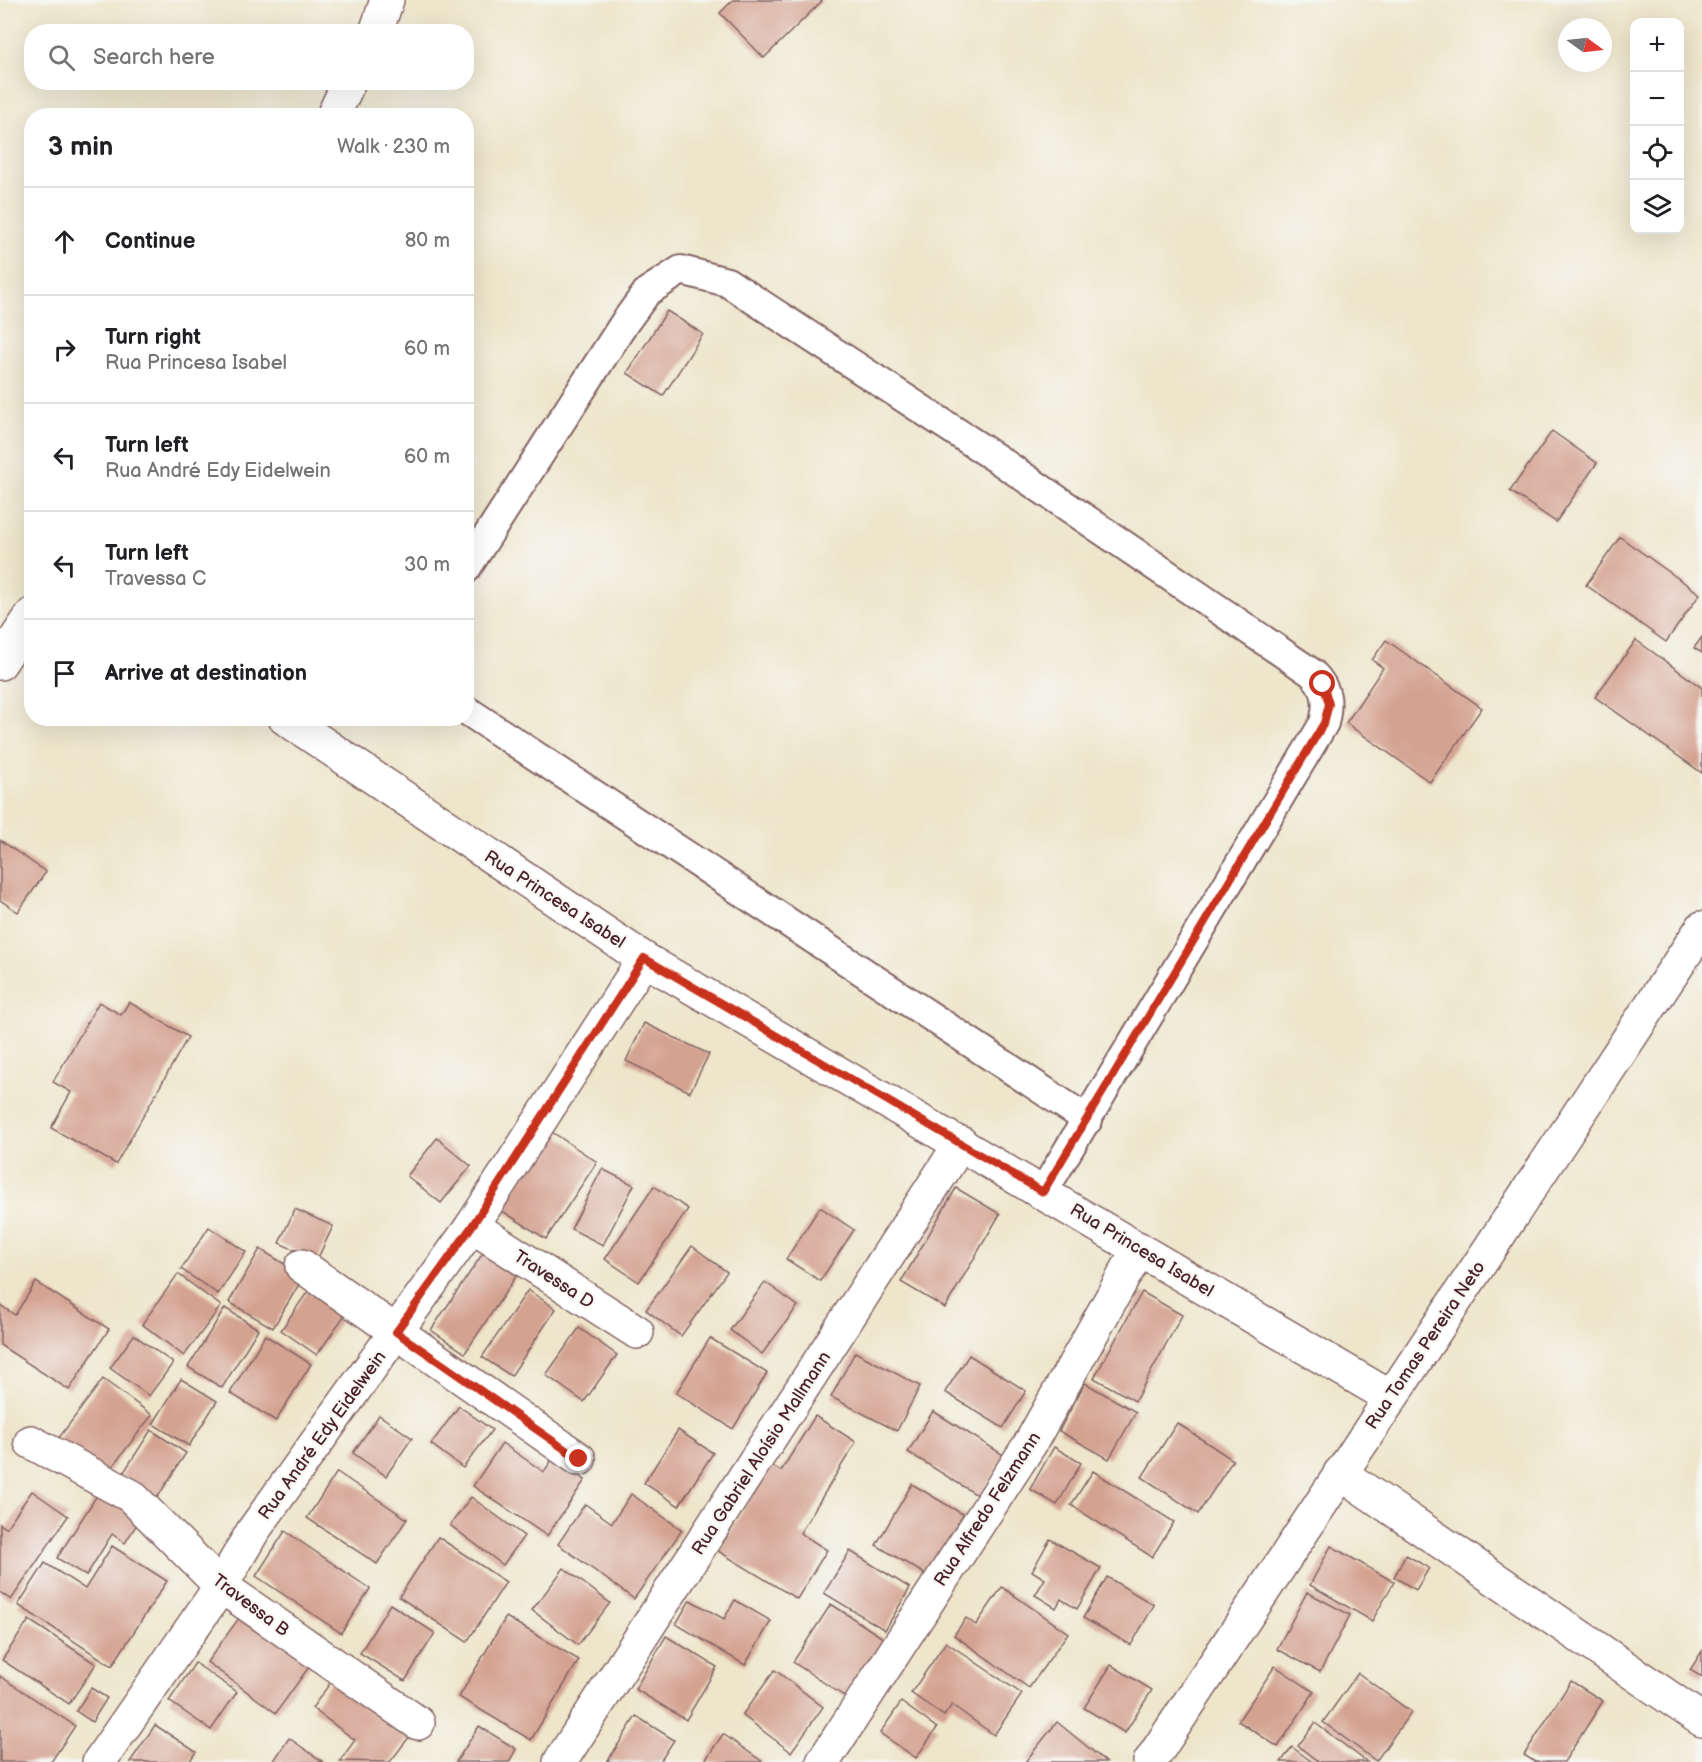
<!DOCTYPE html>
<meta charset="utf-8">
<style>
:root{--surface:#fff;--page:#f6f6f6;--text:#202124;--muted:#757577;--line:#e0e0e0}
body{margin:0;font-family:"Balsamiq Sans",sans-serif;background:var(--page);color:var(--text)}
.controls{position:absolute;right:18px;top:18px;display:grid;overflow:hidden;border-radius:12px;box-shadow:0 6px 24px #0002}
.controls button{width:54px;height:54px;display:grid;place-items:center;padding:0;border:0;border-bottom:2px solid var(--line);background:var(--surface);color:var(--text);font:30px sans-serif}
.compass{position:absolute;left:1558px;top:18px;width:54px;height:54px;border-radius:50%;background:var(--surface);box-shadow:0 6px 24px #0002;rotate:105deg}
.stop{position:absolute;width:18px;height:18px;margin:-14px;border:4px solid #c8321e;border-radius:50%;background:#fff}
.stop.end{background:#c8321e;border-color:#fff;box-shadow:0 2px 6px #0008}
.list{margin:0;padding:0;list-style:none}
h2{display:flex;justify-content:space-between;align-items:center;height:78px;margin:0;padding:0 24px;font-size:26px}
h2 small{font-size:20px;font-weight:400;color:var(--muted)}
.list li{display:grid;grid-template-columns:39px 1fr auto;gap:18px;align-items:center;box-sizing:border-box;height:108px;padding:0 24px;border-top:2px solid var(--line)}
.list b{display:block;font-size:22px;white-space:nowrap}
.list p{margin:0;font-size:20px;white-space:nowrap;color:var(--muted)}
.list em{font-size:20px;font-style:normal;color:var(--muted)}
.icon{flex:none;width:33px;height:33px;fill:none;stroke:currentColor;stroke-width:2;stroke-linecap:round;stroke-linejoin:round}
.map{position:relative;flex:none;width:1702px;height:1762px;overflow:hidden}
.search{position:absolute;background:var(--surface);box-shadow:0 6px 24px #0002;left:24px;top:24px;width:450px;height:66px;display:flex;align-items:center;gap:15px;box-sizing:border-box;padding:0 21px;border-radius:24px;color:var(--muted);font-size:22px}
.panel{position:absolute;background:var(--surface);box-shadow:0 6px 24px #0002;left:24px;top:108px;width:450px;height:618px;border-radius:24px}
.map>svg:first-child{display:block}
.building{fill:#d4a291}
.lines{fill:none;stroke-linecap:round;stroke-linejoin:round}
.service-casing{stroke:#836463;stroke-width:32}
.minor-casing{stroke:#836463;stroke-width:36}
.service{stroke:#fff;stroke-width:28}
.minor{stroke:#fff;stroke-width:33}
.route{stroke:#c8321e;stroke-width:8}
.labels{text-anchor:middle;stroke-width:4.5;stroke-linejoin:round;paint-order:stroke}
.street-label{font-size:18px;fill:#4a1f2b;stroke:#f6f6f2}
</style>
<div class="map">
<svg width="1702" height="1762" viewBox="0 0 1702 1762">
<rect width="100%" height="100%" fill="#f6f6f2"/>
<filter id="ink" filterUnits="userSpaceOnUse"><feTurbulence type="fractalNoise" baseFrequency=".0167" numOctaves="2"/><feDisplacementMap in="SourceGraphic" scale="12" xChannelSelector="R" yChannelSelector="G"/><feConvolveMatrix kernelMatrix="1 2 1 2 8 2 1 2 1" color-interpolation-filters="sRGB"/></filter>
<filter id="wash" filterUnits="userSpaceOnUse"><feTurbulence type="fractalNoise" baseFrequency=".008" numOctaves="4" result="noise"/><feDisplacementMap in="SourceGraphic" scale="24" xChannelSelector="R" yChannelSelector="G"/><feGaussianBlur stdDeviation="1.35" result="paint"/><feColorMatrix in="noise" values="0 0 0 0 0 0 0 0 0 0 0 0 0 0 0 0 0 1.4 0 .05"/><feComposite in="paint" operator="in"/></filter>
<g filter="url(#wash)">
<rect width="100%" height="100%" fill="#eee5ca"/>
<g id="blocks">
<g class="building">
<polygon points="733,0 821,0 822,1 764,58 720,13"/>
<polygon points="667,311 703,334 663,396 627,373"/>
<polygon points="1552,431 1597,463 1556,522 1510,491"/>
<polygon points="1620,537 1700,594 1666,642 1586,585"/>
<polygon points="1702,637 1702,653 1694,648"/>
<polygon points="1386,640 1482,708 1430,782 1346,723 1383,668 1372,660"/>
<polygon points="1636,640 1702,688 1702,773 1595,697"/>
<polygon points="0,840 46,872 18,912 0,900"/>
<polygon points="99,1002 121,1015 129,1002 188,1037 116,1164 51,1128 71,1092 53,1082"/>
<polygon points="644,1023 709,1054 690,1092 626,1061"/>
<polygon points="552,1132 597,1162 546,1239 501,1210"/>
<polygon points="437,1138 471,1166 441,1203 407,1176"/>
<polygon points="602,1169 634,1185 603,1245 571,1229"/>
<polygon points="654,1186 688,1209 639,1282 605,1259"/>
<polygon points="956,1188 1000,1214 945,1308 901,1282"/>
<polygon points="820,1207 854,1230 820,1281 786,1259"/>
<polygon points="295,1209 333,1226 317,1260 279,1243"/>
<polygon points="209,1227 246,1252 218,1294 181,1269"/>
<polygon points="692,1246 727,1272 681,1336 646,1310"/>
<polygon points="260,1249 304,1276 273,1328 229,1302"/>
<polygon points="483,1253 517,1275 465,1353 431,1330"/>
<polygon points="178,1274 221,1306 184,1356 142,1324"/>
<polygon points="36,1282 109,1329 69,1390 0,1345 0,1305 15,1315"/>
<polygon points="765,1282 798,1306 762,1354 730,1330"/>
<polygon points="528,1290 556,1309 511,1376 482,1357"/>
<polygon points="308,1291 344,1316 317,1355 281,1330"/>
<polygon points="1142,1292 1182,1315 1135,1401 1094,1378"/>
<polygon points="225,1308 258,1329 222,1388 188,1367"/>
<polygon points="579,1328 617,1355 584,1402 546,1375"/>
<polygon points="134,1335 173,1363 149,1396 110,1368"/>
<polygon points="265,1335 311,1364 276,1421 230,1393"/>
<polygon points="710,1338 767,1373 733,1429 676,1393"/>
<polygon points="855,1352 920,1386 897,1431 831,1397"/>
<polygon points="969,1355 1026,1391 1003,1428 945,1392"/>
<polygon points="103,1379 152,1415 106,1475 58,1439"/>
<polygon points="181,1379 217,1401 189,1446 153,1424"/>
<polygon points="1085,1383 1136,1412 1109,1459 1059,1431"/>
<polygon points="459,1406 492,1430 463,1468 431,1444"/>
<polygon points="933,1411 1005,1456 980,1497 908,1452"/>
<polygon points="379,1415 412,1438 386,1476 353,1453"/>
<polygon points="815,1416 856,1442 800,1533 827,1550 797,1599 718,1551 770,1465 781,1471"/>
<polygon points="1177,1423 1233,1460 1198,1514 1142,1477"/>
<polygon points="151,1430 186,1453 157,1498 122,1475"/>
<polygon points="678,1430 713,1453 679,1506 644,1483"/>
<polygon points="502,1443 544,1472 553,1458 585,1480 547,1536 473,1486"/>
<polygon points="1054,1447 1081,1463 1057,1505 1030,1489"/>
<polygon points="1093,1471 1174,1522 1152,1557 1071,1505"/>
<polygon points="337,1472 407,1519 377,1564 307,1518"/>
<polygon points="912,1484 969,1518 933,1579 876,1545"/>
<polygon points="101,1489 142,1516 125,1543 112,1534 86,1576 57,1558"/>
<polygon points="32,1491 68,1516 11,1600 0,1592 0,1524 6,1528"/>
<polygon points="631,1494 682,1530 634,1599 558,1544 585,1504 612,1523"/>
<polygon points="471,1497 524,1536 503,1565 450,1525"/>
<polygon points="285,1531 370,1589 341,1633 256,1576"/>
<polygon points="438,1537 506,1582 467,1642 399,1597"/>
<polygon points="1050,1539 1101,1568 1077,1609 1061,1599 1056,1608 1035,1595 1045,1579 1032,1571"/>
<polygon points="112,1546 167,1581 112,1666 18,1605 45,1563 85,1589"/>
<polygon points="1331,1546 1394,1582 1372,1621 1310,1585"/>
<polygon points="850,1551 910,1588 885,1630 824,1593"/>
<polygon points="1406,1555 1429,1568 1416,1590 1394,1577"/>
<polygon points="564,1568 610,1603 578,1645 532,1610"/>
<polygon points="1107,1577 1154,1605 1131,1645 1083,1618"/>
<polygon points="1002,1587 1068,1633 1029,1688 954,1635 966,1618 976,1625"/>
<polygon points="1307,1592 1350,1615 1320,1672 1277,1649"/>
<polygon points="690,1600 724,1619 735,1600 771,1621 745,1665 676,1624"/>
<polygon points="390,1604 435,1633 405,1681 360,1653"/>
<polygon points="831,1604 892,1644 853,1702 793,1662"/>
<polygon points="242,1614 311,1664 276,1713 207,1662"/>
<polygon points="506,1617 579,1660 531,1740 459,1697"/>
<polygon points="29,1620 96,1664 69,1704 2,1660"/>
<polygon points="666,1636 717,1667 686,1720 635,1689"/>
<polygon points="946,1642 1022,1694 994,1735 952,1705 944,1716 911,1693"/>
<polygon points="1702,1651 1702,1677 1690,1670"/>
<polygon points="195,1663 237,1692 211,1730 169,1701"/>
<polygon points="1111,1665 1152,1690 1125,1733 1084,1708"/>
<polygon points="1275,1666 1314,1692 1278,1747 1238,1721"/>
<polygon points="775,1670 823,1707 791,1752 742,1715"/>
<polygon points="1358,1673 1411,1712 1376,1761 1323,1722"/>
<polygon points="0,1676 75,1726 51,1762 0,1762"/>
<polygon points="333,1679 410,1736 390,1762 340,1761 355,1740 312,1708"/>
<polygon points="1571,1681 1603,1701 1564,1762 1535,1762 1524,1755"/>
<polygon points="91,1688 107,1698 92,1722 76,1711"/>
<polygon points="901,1702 937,1728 916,1758 880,1733"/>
<polygon points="636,1716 674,1740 660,1762 607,1762"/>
<polygon points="1057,1722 1106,1762 1025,1762"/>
<polygon points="1315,1723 1367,1762 1319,1762 1298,1746"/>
<polygon points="155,1725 196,1752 189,1762 130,1762"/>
<polygon points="479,1726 516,1749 509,1762 456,1762"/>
<polygon points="723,1734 763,1762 704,1762"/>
<polygon points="289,1738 323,1762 273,1762"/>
<polygon points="1292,1747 1312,1762 1281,1762"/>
</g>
</g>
</g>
<g filter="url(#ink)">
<use href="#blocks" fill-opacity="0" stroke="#836463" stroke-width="1.5"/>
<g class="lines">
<defs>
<g id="service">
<path d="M466,569l159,-247 22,-30 34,-22 46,12 269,176 316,215c16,16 17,29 12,50l-281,469"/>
<polyline points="466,710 1088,1120"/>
</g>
<g id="minor">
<polyline points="376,32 387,0"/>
<polyline points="333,116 349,82"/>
<polyline points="0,663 32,615"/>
<polyline points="285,718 644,959 1390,1397"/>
<polyline points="472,1226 637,1332"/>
<polyline points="302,1266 579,1459"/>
<polyline points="31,1442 131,1496 221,1586 418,1723"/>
<polyline points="1340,1473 1702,1720"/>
<polyline points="99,1762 221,1586 253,1531 472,1226 644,959"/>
<polyline points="560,1762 961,1143"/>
<polyline points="823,1762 1030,1444 1139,1249"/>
<polyline points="1150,1762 1702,928"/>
</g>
</defs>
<use href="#service" class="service-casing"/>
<use href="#minor" class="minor-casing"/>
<use href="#service" class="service"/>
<use href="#minor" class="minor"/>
</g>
</g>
<g class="lines" filter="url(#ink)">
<polyline class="route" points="579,1459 396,1332 472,1226 644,958 1043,1192 1324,723 1329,704 1323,684"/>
</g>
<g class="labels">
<g class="street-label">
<text transform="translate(555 899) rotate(33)" y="6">Rua Princesa Isabel</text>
<text transform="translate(1142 1250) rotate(31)" y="6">Rua Princesa Isabel</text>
<text transform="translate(554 1279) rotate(33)" y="6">Travessa D</text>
<text transform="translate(1425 1345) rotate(-56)" y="6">Rua Tomas Pereira Neto</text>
<text transform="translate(322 1435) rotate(-54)" y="6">Rua André Edy Eidelwein</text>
<text transform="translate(761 1453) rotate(-57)" y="6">Rua Gabriel Aloísio Mallmann</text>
<text transform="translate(987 1509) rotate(-57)" y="6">Rua Alfredo Felzmann</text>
<text transform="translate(251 1605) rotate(37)" y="6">Travessa B</text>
</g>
</g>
</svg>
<div class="controls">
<button>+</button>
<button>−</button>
<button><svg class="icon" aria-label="locate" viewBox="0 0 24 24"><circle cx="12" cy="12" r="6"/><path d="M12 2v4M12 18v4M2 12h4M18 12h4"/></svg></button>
<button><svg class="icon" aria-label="layers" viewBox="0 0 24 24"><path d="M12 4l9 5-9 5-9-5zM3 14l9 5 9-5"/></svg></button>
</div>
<svg class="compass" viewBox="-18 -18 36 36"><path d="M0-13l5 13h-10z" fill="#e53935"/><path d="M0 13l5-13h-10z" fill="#757577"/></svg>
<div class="stop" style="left:1323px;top:684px"></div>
<div class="stop end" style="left:579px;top:1459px"></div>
<div class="search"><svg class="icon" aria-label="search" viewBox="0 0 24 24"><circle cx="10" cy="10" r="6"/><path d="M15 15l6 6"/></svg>Search here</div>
<section class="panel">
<h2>3 min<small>Walk · 230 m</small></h2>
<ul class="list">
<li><svg class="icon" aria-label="ahead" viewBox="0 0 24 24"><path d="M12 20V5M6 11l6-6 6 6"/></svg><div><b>Continue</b></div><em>80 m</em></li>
<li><svg class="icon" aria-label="right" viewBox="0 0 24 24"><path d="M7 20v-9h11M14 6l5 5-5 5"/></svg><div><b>Turn right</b><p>Rua Princesa Isabel</p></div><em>60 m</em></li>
<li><svg class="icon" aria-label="left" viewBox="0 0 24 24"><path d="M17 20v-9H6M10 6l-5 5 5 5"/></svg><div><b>Turn left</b><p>Rua André Edy Eidelwein</p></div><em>60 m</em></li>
<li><svg class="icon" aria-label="left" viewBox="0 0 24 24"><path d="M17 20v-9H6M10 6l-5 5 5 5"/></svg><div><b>Turn left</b><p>Travessa C</p></div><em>30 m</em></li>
<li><svg class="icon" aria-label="arrive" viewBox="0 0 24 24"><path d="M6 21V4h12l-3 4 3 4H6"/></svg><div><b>Arrive at destination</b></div></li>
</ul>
</section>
</div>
